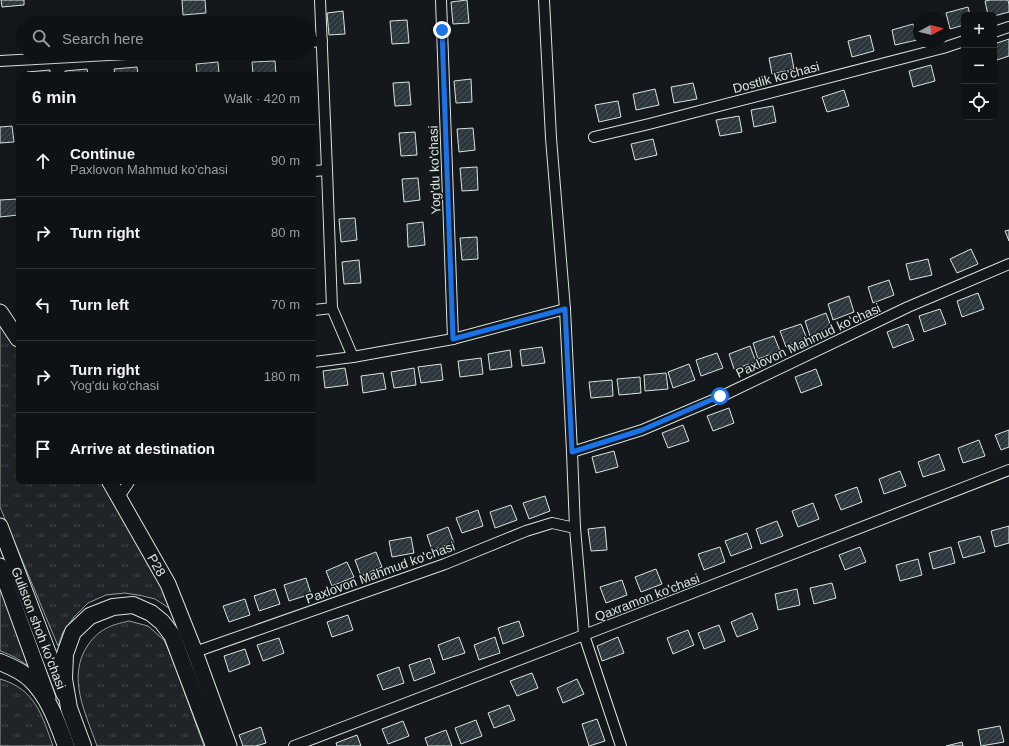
<!DOCTYPE html>
<meta charset="utf-8">
<style>
:root{--surface:#0f1215;--page:#1d2022;--text:#f1f3f6;--muted:#9b9ea0;--line:#2f3234}
body{margin:0;font-family:Helvetica,sans-serif;background:var(--page);color:var(--text)}
.controls{position:absolute;right:12px;top:12px;display:grid;overflow:hidden;border-radius:6px;box-shadow:0 4px 16px #0002}
.controls button{width:36px;height:36px;display:grid;place-items:center;padding:0;border:0;border-bottom:1px solid var(--line);background:var(--surface);color:var(--text);font:20px sans-serif}
.compass{position:absolute;left:913px;top:12px;width:36px;height:36px;border-radius:50%;background:var(--surface);box-shadow:0 4px 16px #0002;rotate:82deg}
.stop{position:absolute;width:12px;height:12px;margin:-9px;border:3px solid #1a73e8;border-radius:50%;background:#fff}
.stop.end{background:#1a73e8;border-color:#fff;box-shadow:0 1px 4px #0008}
.list{margin:0;padding:0;list-style:none}
h2{display:flex;justify-content:space-between;align-items:center;height:52px;margin:0;padding:0 16px;font-size:17px}
h2 small{font-size:13px;font-weight:400;color:var(--muted)}
.list li{display:grid;grid-template-columns:26px 1fr auto;gap:12px;align-items:center;box-sizing:border-box;height:72px;padding:0 16px;border-top:1px solid var(--line)}
.list b{display:block;font-size:15px;white-space:nowrap}
.list p{margin:0;font-size:13px;white-space:nowrap;color:var(--muted)}
.list em{font-size:13px;font-style:normal;color:var(--muted)}
.icon{flex:none;width:22px;height:22px;fill:none;stroke:currentColor;stroke-width:2;stroke-linecap:round;stroke-linejoin:round}
.map{position:relative;flex:none;width:1009px;height:746px;overflow:hidden}
.search{position:absolute;background:var(--surface);box-shadow:0 4px 16px #0002;left:16px;top:16px;width:300px;height:44px;display:flex;align-items:center;gap:10px;box-sizing:border-box;padding:0 14px;border-radius:22px;color:var(--muted);font-size:15px}
.panel{position:absolute;background:var(--surface);box-shadow:0 4px 16px #0002;left:16px;top:72px;width:300px;height:412px;border-radius:6px}
.map>svg:first-child{display:block}
.grass{fill:url(#grass-tufts);stroke:#939e99}
.building{fill:url(#building-hatch);stroke:#d8e6dc}
.lines{fill:none;stroke-linecap:round;stroke-linejoin:round}
.street-casing{stroke:#d8e6dc;stroke-width:12}
.secondary-casing{stroke:#d8e6dc;stroke-width:17}
.primary-casing{stroke:#d8e6dc;stroke-width:18}
.street{stroke:#14181c;stroke-width:10}
.secondary{stroke:#14181c;stroke-width:15}
.primary{stroke:#14181c;stroke-width:16}
.route{stroke:#1a73e8;stroke-width:5}
.labels{text-anchor:middle;stroke-width:3;stroke-linejoin:round;paint-order:stroke}
.street-label{font-size:13px;fill:#d8e6dc;stroke:#14181c}
</style>
<div class="map">
<svg width="1009" height="746" viewBox="0 0 1009 746">
<defs>
<pattern id="grass-tufts" width="24" height="20" patternUnits="userSpaceOnUse"><rect width="24" height="20" fill="#202428"/><path d="M3 7l-1-3M5 7V3M7 7l1-3M15 17l-1-3M17 17v-4M19 17l1-3" fill="none" stroke="#404447"/></pattern>
<pattern id="building-hatch" width="6" height="6" patternUnits="userSpaceOnUse"><rect width="6" height="6" fill="#2c363c"/><path d="M-1 1l2-2M0 6l6-6M5 7l2-2" fill="none" stroke="#4a5358"/></pattern>
</defs>
<rect width="100%" height="100%" fill="#14181c"/>
<g class="grass">
<polygon points="0,322 18,348 18,482 101,482 164,586 172,610 155,599 143,596 125,593 106,595 88,603 74,617 63,632 58,646 0,507"/>
<path d="M0,586l32,83c-10,-8 -20,-14 -32,-18z"/>
<path d="M129,621l19,5 16,14 7,15 33,91h-107c-11,-32 -31,-69 -9,-101 11,-16 23,-20 41,-24z"/>
<path d="M0,679c35,10 42,36 53,67h-53z"/>
</g>
<g class="building">
<polygon points="1,0 24,0 24,5 2,7"/>
<polygon points="182,0 205,0 206,13 183,15"/>
<polygon points="467,0 469,23 453,24 451,2"/>
<polygon points="990,0 1008,0 1009,5 1009,12 994,16 994,15 988,15 985,1"/>
<polygon points="968,7 970,15 964,15 964,25 950,29 946,13"/>
<polygon points="343,11 345,34 329,35 327,13"/>
<polygon points="407,20 409,43 392,44 390,21"/>
<polygon points="913,24 917,40 895,45 892,30"/>
<polygon points="870,35 874,51 852,57 848,41"/>
<polygon points="1009,39 1009,56 997,60 994,51 994,44"/>
<polygon points="791,53 794,69 772,74 769,58"/>
<polygon points="275,61 276,74 253,74 252,62"/>
<polygon points="218,62 219,74 197,74 196,64"/>
<polygon points="931,65 935,81 913,87 909,71"/>
<polygon points="137,67 138,74 115,74 114,69"/>
<polygon points="87,69 88,74 65,74 65,71"/>
<polygon points="50,70 50,74 27,74 27,72"/>
<polygon points="471,79 472,102 456,103 454,81"/>
<polygon points="409,82 411,105 395,106 393,83"/>
<polygon points="693,83 697,99 674,103 671,87"/>
<polygon points="655,89 659,105 636,110 633,94"/>
<polygon points="844,90 849,106 827,112 822,97"/>
<polygon points="618,101 621,117 599,122 595,105"/>
<polygon points="773,106 776,122 754,127 751,110"/>
<polygon points="739,116 742,132 720,136 716,120"/>
<polygon points="12,126 14,142 0,143 0,127"/>
<polygon points="473,128 475,150 459,152 457,129"/>
<polygon points="415,132 417,155 401,156 399,133"/>
<polygon points="653,139 657,155 635,160 631,144"/>
<polygon points="477,167 478,190 462,191 460,168"/>
<polygon points="418,178 420,200 404,202 402,179"/>
<polygon points="18,199 18,215 0,217 0,200"/>
<polygon points="355,218 357,240 341,242 339,219"/>
<polygon points="423,222 425,245 408,247 407,224"/>
<polygon points="1009,230 1009,241 1005,231"/>
<polygon points="477,237 478,259 462,260 460,238"/>
<polygon points="971,249 978,264 957,273 950,259"/>
<polygon points="928,259 932,275 910,280 906,264"/>
<polygon points="359,260 361,283 344,284 342,262"/>
<polygon points="889,280 894,295 873,303 868,287"/>
<polygon points="978,293 984,309 962,317 957,301"/>
<polygon points="849,296 854,312 833,320 828,304"/>
<polygon points="940,309 946,324 924,332 919,316"/>
<polygon points="826,313 832,329 810,336 805,321"/>
<polygon points="801,324 807,339 786,347 780,331"/>
<polygon points="908,324 914,340 893,348 887,332"/>
<polygon points="774,336 780,351 758,359 753,343"/>
<polygon points="750,346 756,362 734,369 729,354"/>
<polygon points="542,347 545,363 522,366 520,350"/>
<polygon points="510,350 512,367 490,370 488,354"/>
<polygon points="717,353 723,368 701,376 696,360"/>
<polygon points="481,358 483,374 460,377 458,361"/>
<polygon points="441,364 443,380 421,383 418,367"/>
<polygon points="689,364 695,380 673,388 668,372"/>
<polygon points="345,368 348,385 325,388 323,371"/>
<polygon points="414,368 416,385 394,388 391,372"/>
<polygon points="816,369 822,385 801,393 795,377"/>
<polygon points="383,373 386,389 363,393 361,376"/>
<polygon points="666,373 668,389 645,391 644,375"/>
<polygon points="640,377 641,393 619,395 617,379"/>
<polygon points="612,380 613,396 591,398 589,382"/>
<polygon points="729,408 734,423 713,431 707,416"/>
<polygon points="683,425 689,441 668,448 662,433"/>
<polygon points="1009,430 1009,447 1001,450 995,435"/>
<polygon points="979,440 985,456 963,463 958,448"/>
<polygon points="614,451 618,467 596,473 592,457"/>
<polygon points="939,454 945,470 923,477 918,462"/>
<polygon points="900,471 906,486 884,494 879,479"/>
<polygon points="857,487 862,502 841,510 835,495"/>
<polygon points="545,496 550,511 529,519 523,503"/>
<polygon points="813,503 819,519 798,527 792,511"/>
<polygon points="511,505 517,520 495,528 490,512"/>
<polygon points="478,510 483,526 462,533 456,518"/>
<polygon points="777,521 783,536 761,544 756,529"/>
<polygon points="1009,526 1009,543 995,547 991,531"/>
<polygon points="448,527 454,543 432,550 427,535"/>
<polygon points="605,527 607,550 591,551 588,529"/>
<polygon points="747,533 752,548 731,556 725,541"/>
<polygon points="980,536 985,552 963,558 958,542"/>
<polygon points="411,537 414,553 392,557 389,541"/>
<polygon points="720,547 725,562 704,570 698,554"/>
<polygon points="860,547 866,562 845,570 839,555"/>
<polygon points="951,547 955,563 933,569 929,553"/>
<polygon points="376,552 382,567 361,576 355,560"/>
<polygon points="918,559 922,575 900,581 896,565"/>
<polygon points="347,562 354,577 332,586 326,571"/>
<polygon points="656,569 662,584 641,592 635,577"/>
<polygon points="306,578 311,594 289,601 284,585"/>
<polygon points="622,580 627,595 606,603 600,587"/>
<polygon points="832,583 836,598 814,604 810,588"/>
<polygon points="275,589 280,604 259,611 254,596"/>
<polygon points="797,589 800,605 778,610 775,594"/>
<polygon points="245,599 250,615 229,622 223,606"/>
<polygon points="752,613 758,629 737,637 731,622"/>
<polygon points="348,615 353,630 332,637 327,622"/>
<polygon points="519,621 524,636 503,644 498,628"/>
<polygon points="719,625 725,641 704,649 698,633"/>
<polygon points="688,630 694,645 673,654 667,638"/>
<polygon points="459,637 465,653 443,660 438,645"/>
<polygon points="495,637 500,653 479,660 474,645"/>
<polygon points="618,637 624,653 602,661 597,646"/>
<polygon points="279,638 284,653 263,661 257,645"/>
<polygon points="245,649 250,664 229,672 224,656"/>
<polygon points="430,658 435,673 414,681 409,665"/>
<polygon points="399,667 404,683 383,690 377,675"/>
<polygon points="532,673 538,688 517,696 510,681"/>
<polygon points="577,679 584,694 563,703 557,688"/>
<polygon points="509,705 515,720 494,728 488,713"/>
<polygon points="597,719 605,741 589,746 582,724"/>
<polygon points="476,720 482,736 461,744 455,728"/>
<polygon points="403,721 409,736 388,744 382,729"/>
<polygon points="1000,726 1004,742 981,746 978,730"/>
<polygon points="261,727 266,743 256,746 243,746 239,735"/>
<polygon points="446,730 452,746 428,746 425,738"/>
<polygon points="357,735 361,746 337,746 336,743"/>
<polygon points="962,742 963,746 946,746"/>
</g>
<g class="lines">
<defs>
<g id="street">
<polyline points="320,0 327,170 332,308 353,357"/>
<polyline points="441,0 453,339"/>
<polyline points="544,0 551,138 565,309 572,452 575,528 583,621 584,635 621,746"/>
<polyline points="994,32 1009,27"/>
<polyline points="309,42 322,41"/>
<polyline points="0,61 145,53"/>
<polyline points="594,137 649,124 943,48 964,41"/>
<polyline points="314,171 327,170"/>
<polyline points="314,310 332,308"/>
<polyline points="314,362 353,357 453,339 565,309"/>
<polyline points="572,452 642,430 720,397 908,307 1009,264"/>
<polyline points="119,497 129,482"/>
<polyline points="195,652 445,564 526,531 552,523 575,528"/>
<polyline points="294,746 584,635 1009,470"/>
</g>
<g id="secondary">
<polyline points="0,312 18,339"/>
<polyline points="110,482 168,584 195,652 229,746"/>
<polyline points="0,526 64,694"/>
<polyline points="0,566 48,698"/>
</g>
<g id="primary">
<path d="M0,662c10,4 22,9 30,17 19,18 27,43 36,67"/>
<polyline points="83,746 69,708 64,679 65,654 73,632 90,616 113,607 133,605 151,613 162,622 172,635 214,746"/>
</g>
</defs>
<use href="#street" class="street-casing"/>
<use href="#secondary" class="secondary-casing"/>
<use href="#primary" class="primary-casing"/>
<use href="#street" class="street"/>
<use href="#secondary" class="secondary"/>
<use href="#primary" class="primary"/>
</g>
<g class="lines">
<polyline class="route" points="442,30 453,339 565,309 572,452 642,430 720,396"/>
</g>
<g class="labels">
<g class="street-label">
<text transform="translate(776 77) rotate(-15)" y="5">Dostlik ko'chasi</text>
<text transform="translate(434 170) rotate(-92)" y="5">Yog'du ko'chasi</text>
<text transform="translate(808 340) rotate(-25)" y="5">Paxlovon Mahmud ko'chasi</text>
<text transform="translate(157 565) rotate(61)" y="5">Р28</text>
<text transform="translate(380 572) rotate(-20)" y="5">Paxlovon Mahmud ko'chasi</text>
<text transform="translate(647 597) rotate(-21)" y="5">Qaxramon ko'chasi</text>
<text transform="translate(39 628) rotate(69)" y="5">Guliston shoh ko'chasi</text>
</g>
</g>
</svg>
<div class="controls">
<button>+</button>
<button>−</button>
<button><svg class="icon" aria-label="locate" viewBox="0 0 24 24"><circle cx="12" cy="12" r="6"/><path d="M12 2v4M12 18v4M2 12h4M18 12h4"/></svg></button>
</div>
<svg class="compass" viewBox="-18 -18 36 36"><path d="M0-13l5 13h-10z" fill="#e53935"/><path d="M0 13l5-13h-10z" fill="#9b9ea0"/></svg>
<div class="stop" style="left:720px;top:396px"></div>
<div class="stop end" style="left:442px;top:30px"></div>
<div class="search"><svg class="icon" aria-label="search" viewBox="0 0 24 24"><circle cx="10" cy="10" r="6"/><path d="M15 15l6 6"/></svg>Search here</div>
<section class="panel">
<h2>6 min<small>Walk · 420 m</small></h2>
<ul class="list">
<li><svg class="icon" aria-label="ahead" viewBox="0 0 24 24"><path d="M12 20V5M6 11l6-6 6 6"/></svg><div><b>Continue</b><p>Paxlovon Mahmud ko'chasi</p></div><em>90 m</em></li>
<li><svg class="icon" aria-label="right" viewBox="0 0 24 24"><path d="M7 20v-9h11M14 6l5 5-5 5"/></svg><div><b>Turn right</b></div><em>80 m</em></li>
<li><svg class="icon" aria-label="left" viewBox="0 0 24 24"><path d="M17 20v-9H6M10 6l-5 5 5 5"/></svg><div><b>Turn left</b></div><em>70 m</em></li>
<li><svg class="icon" aria-label="right" viewBox="0 0 24 24"><path d="M7 20v-9h11M14 6l5 5-5 5"/></svg><div><b>Turn right</b><p>Yog'du ko'chasi</p></div><em>180 m</em></li>
<li><svg class="icon" aria-label="arrive" viewBox="0 0 24 24"><path d="M6 21V4h12l-3 4 3 4H6"/></svg><div><b>Arrive at destination</b></div></li>
</ul>
</section>
</div>
